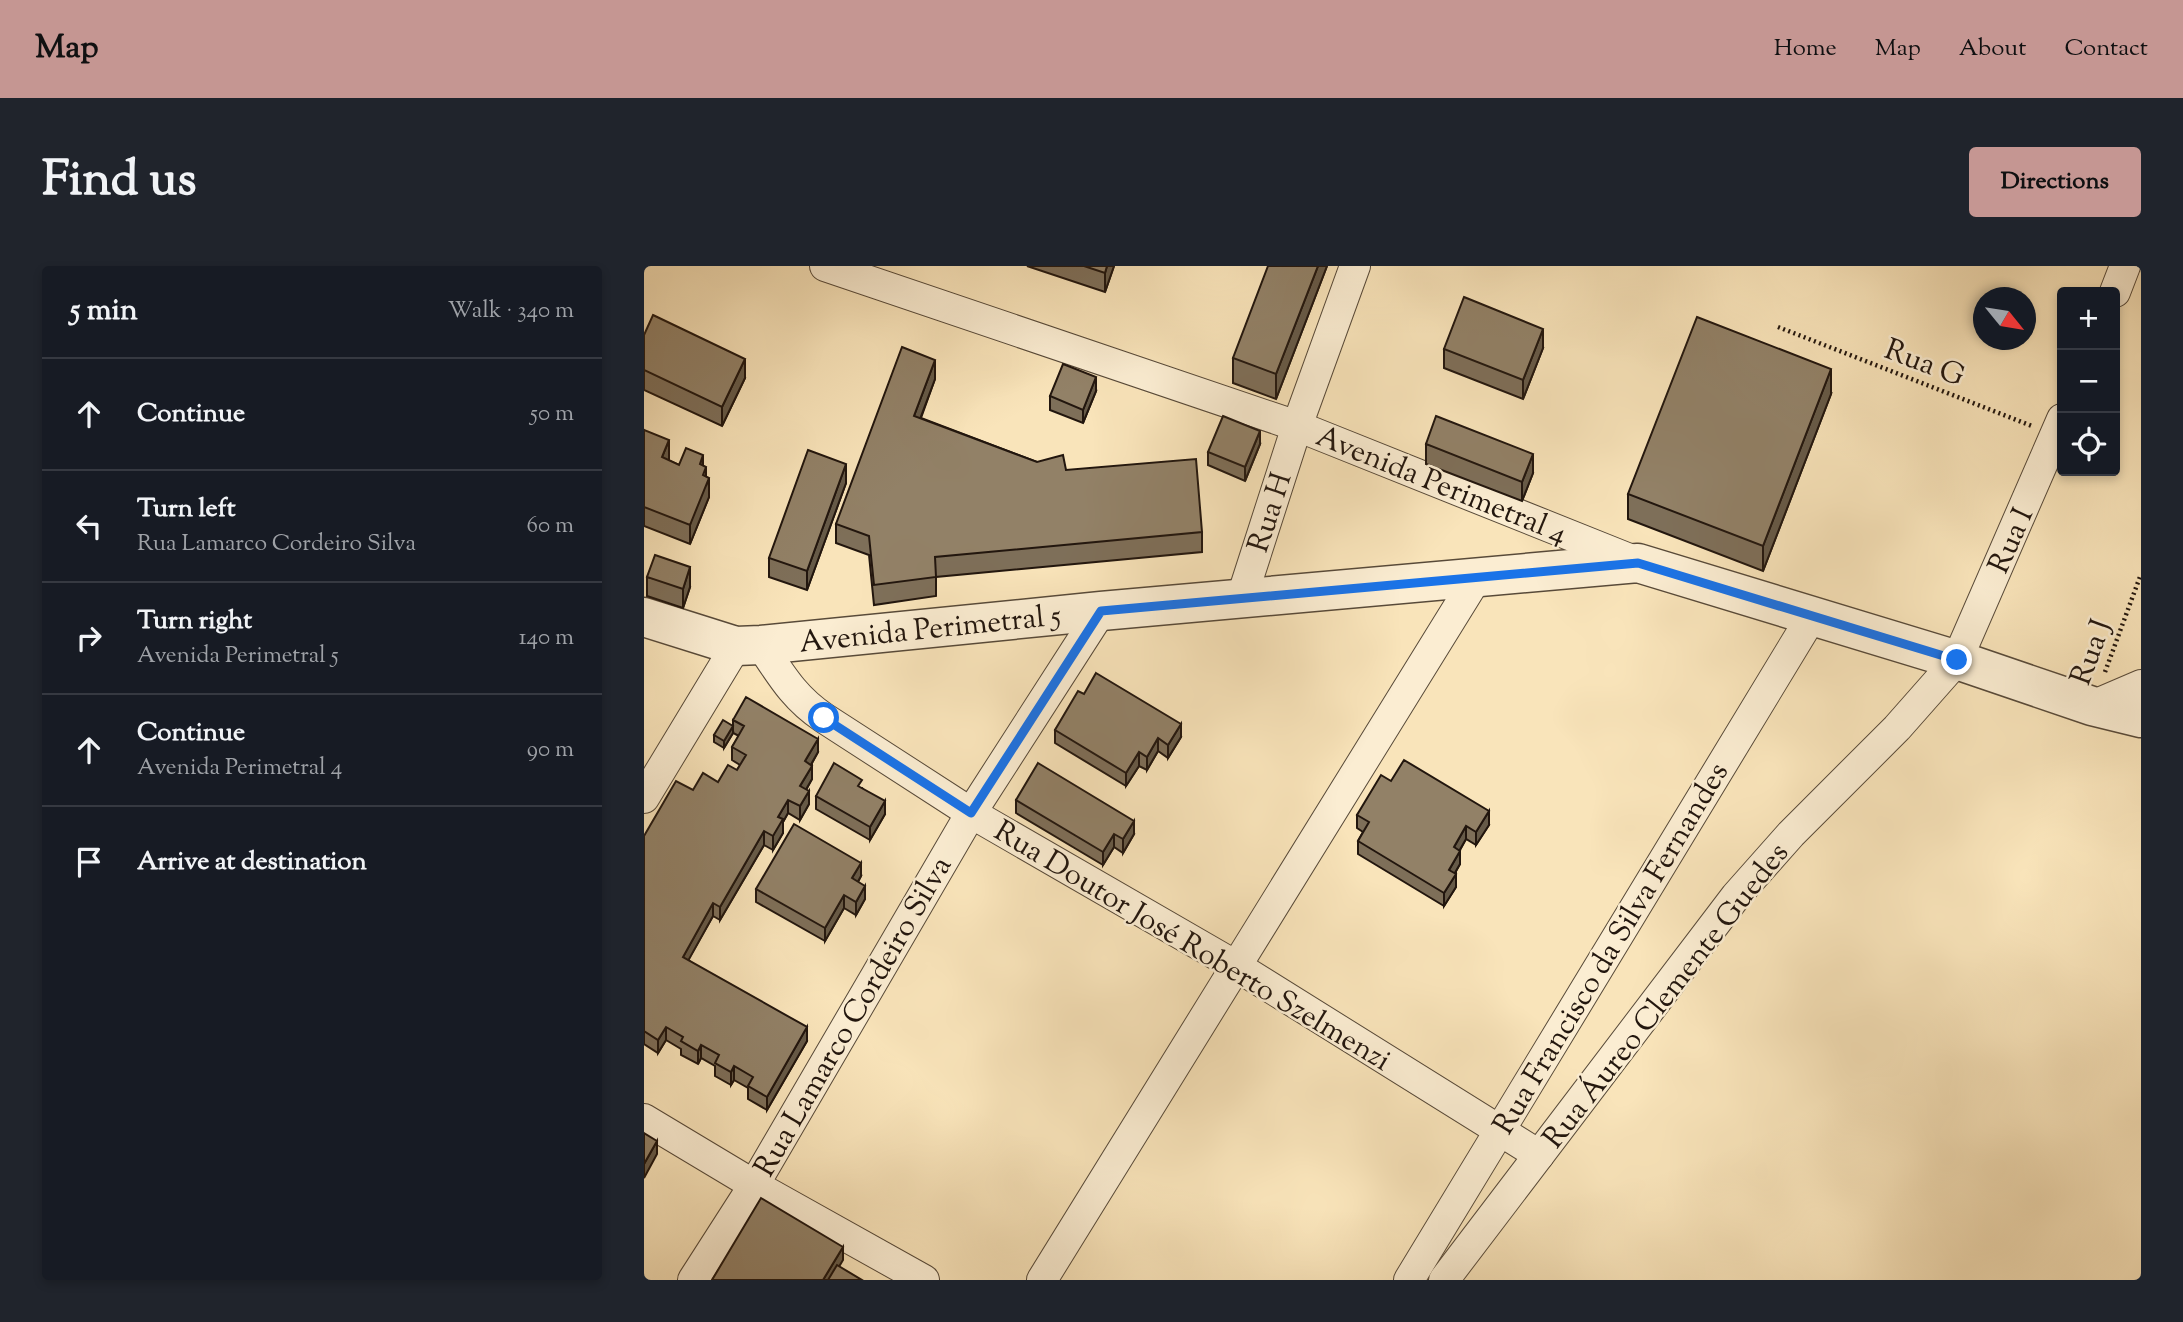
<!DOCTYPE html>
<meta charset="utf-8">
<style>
:root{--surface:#171b24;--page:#20242c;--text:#f1f3f6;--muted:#9ea1a6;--line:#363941;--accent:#c59692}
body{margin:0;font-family:"Sorts Mill Goudy",serif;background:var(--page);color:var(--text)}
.controls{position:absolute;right:21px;top:21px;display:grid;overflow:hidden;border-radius:7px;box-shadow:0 4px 10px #0003}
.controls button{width:63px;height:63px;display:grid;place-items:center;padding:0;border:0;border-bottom:2px solid var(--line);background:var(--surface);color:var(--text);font:35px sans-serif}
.compass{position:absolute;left:1329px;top:21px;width:63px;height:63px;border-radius:50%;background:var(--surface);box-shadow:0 4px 10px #0003;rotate:120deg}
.stop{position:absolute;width:21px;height:21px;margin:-16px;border:5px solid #1a73e8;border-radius:50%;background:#fff}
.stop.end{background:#1a73e8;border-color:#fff;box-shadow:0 2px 7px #0008}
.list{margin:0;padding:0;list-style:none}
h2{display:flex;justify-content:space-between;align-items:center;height:91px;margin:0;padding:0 28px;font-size:30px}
h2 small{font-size:23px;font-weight:400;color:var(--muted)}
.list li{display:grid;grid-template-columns:46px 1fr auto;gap:21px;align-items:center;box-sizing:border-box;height:112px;padding:0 28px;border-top:2px solid var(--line)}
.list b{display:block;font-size:26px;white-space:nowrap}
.list p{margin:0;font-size:23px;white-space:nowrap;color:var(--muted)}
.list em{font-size:23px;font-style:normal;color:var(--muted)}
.icon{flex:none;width:38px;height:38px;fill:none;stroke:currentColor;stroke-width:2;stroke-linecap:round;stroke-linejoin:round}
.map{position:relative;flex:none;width:1497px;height:1014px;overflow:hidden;border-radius:7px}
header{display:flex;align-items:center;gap:42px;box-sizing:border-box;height:98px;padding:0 35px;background:var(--accent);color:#111}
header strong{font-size:33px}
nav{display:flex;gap:38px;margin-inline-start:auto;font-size:24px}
.intro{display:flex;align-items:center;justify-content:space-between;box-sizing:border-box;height:168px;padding:0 42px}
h1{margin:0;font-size:49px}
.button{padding:18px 32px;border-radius:7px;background:var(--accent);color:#111;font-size:24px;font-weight:700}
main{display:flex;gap:42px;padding:0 42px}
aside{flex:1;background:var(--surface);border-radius:7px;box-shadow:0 4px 10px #0003}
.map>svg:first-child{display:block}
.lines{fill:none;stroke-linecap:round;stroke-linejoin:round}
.minor-casing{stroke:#584a39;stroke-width:32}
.tertiary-casing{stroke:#584a39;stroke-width:41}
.path{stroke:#22160e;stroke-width:4.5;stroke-dasharray:2 3.5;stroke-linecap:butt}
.minor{stroke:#fbedd2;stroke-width:30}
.tertiary{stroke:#fbedd2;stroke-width:38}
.wall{fill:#7e6f59;stroke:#22160e;stroke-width:2}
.shaded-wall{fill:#665a48;stroke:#22160e;stroke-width:2}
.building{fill:#928167;stroke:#22160e;stroke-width:2}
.route{stroke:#1a73e8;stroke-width:9}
.labels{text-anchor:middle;stroke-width:5;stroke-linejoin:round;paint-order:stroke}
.street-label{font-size:30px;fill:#22160e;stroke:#fbedd2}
</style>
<header>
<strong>Map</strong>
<nav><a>Home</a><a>Map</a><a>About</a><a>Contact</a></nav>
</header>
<div class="intro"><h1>Find us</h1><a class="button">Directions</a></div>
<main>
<aside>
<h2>5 min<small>Walk · 340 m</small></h2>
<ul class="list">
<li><svg class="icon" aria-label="ahead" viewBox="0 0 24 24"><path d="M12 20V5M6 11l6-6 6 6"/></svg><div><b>Continue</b></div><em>50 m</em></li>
<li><svg class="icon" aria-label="left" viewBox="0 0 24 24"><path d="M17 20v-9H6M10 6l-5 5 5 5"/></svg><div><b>Turn left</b><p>Rua Lamarco Cordeiro Silva</p></div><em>60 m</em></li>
<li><svg class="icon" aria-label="right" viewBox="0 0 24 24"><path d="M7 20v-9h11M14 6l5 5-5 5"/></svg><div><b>Turn right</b><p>Avenida Perimetral 5</p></div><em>140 m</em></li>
<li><svg class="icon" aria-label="ahead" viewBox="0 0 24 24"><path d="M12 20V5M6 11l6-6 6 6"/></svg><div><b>Continue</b><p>Avenida Perimetral 4</p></div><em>90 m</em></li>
<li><svg class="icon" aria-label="arrive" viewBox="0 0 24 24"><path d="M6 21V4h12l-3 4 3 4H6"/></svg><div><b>Arrive at destination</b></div></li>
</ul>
</aside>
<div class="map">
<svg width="1497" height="1014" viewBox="0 0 1497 1014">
<rect width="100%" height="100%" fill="#f9e4ba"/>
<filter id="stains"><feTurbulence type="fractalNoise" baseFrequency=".00286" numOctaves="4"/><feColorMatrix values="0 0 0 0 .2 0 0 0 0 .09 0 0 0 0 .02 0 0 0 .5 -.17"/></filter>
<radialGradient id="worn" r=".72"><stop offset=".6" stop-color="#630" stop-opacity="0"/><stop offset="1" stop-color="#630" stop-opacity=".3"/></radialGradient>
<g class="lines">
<defs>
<g id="minor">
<polyline points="181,0 653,160 993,296"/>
<polyline points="1471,26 1481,0"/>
<polyline points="597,334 653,160 711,0"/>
<path d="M117,379c20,30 33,53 63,73l147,95 265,153 303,189"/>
<polyline points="1448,440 1497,419"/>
<polyline points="0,532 92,380"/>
<polyline points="0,853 110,919 280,1014"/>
<polyline points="49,1014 110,919 327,547 457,345"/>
<polyline points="398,1014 833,311"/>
<polyline points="765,1014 1168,350"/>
<polyline points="800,1014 1092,630 1147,568 1253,462 1313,394 1418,153"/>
</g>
<polyline id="tertiary" points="0,351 92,380 117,379 457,345 994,297 1313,394 1448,440 1497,452"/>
</defs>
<use href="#minor" class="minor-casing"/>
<use href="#tertiary" class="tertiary-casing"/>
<g class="path">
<polyline points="1134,61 1388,160"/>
<polyline points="1461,406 1497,308"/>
</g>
<use href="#minor" class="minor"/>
<use href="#tertiary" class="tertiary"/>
</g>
<g class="wall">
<polygon points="383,0 470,0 461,26"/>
<polygon points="683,0 632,133 589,117 589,92"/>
<polygon points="0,69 101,112 78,160 0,124"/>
<polygon points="899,82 879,133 800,102 800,83"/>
<polygon points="291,113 277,152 393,196 422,204 558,266 558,286 292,311 292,330 230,339 225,289 192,277 192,258"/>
<polygon points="452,125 439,157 406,144 406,130"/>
<polygon points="1187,128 1119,305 984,253 984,228"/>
<polygon points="0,164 24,194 35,199 59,199 65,231 46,278 0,260"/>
<polygon points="616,178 601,215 564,199 564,186"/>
<polygon points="782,178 889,207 878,235 782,198"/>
<polygon points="202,217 163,324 125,311 125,292"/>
<polygon points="3,311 46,321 39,342 3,330"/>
<polygon points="440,428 537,471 524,492 514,485 503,504 495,500 482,520 411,477 411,464"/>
<polygon points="89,454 174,486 167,499 168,513 162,524 165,538 156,554 144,547 139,556 139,567 129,584 120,579 76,654 69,650 44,694 163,775 123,844 104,833 104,822 90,814 87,819 71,810 71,800 57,792 54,798 37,789 37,783 22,774 14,787 0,778 0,570 49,524 74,516 93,504 96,499 88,494 88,481 95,470 89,467"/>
<polygon points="89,467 80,482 70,476 70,469"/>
<polygon points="747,515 845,559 832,579 822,573 816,584 816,598 811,607 812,621 800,640 714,588 714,575 719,566 713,562 713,549"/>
<polygon points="218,522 241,548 226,574 172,543 172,530"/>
<polygon points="372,534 490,568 479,587 470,581 459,599 372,547"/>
<polygon points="217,610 214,616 221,633 212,649 200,642 181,675 112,636 112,623"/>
</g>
<g class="shaded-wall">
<polygon points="463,0 470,0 461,26 461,7"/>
<polygon points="674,0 683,0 632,133 632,108"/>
<polygon points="899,63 899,82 879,133 879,114"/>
<polygon points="101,93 101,112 78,160 78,141"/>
<polygon points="291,94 291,113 270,169 270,150"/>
<polygon points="1187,103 1187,128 1119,305 1119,280"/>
<polygon points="452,111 452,125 439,157 439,144"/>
<polygon points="616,165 616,178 601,215 601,201"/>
<polygon points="25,174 25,194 18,211 18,191"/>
<polygon points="889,188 889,207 878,235 878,216"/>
<polygon points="59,189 59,207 62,201 62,220 65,212 65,231 46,278 46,259 56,198"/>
<polygon points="202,198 202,217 163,324 163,305"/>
<polygon points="46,301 46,321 39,342 39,323"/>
<polygon points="537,458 537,471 524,492 524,479"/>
<polygon points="89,460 89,467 80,482 80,475"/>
<polygon points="514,472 514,485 503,504 503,491"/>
<polygon points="174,473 174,486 161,509 161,495"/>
<polygon points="495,486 495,500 482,520 482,507"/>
<polygon points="168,500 168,513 156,534 156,520"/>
<polygon points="165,525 165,538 156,554 156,540"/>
<polygon points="144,534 144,547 139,556 139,567 129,584 129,570 134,551"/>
<polygon points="241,535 241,548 226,574 226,561"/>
<polygon points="845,545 845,559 832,579 832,566"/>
<polygon points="490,555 490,568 479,587 479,573"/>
<polygon points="822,560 822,573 810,594 810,581"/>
<polygon points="120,565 120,579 76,654 76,641"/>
<polygon points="470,568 470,581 459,599 459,586"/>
<polygon points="816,585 816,598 805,617 805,604"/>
<polygon points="217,597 217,610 208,626 208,612"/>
<polygon points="812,608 812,621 800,640 800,627"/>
<polygon points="221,620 221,633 212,649 212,636"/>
<polygon points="200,629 200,642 181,675 181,662"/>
<polygon points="69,637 69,650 39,704 39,691"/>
<polygon points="22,761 22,774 14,787 14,774"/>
<polygon points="163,761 163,775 123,844 123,831"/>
<polygon points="57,779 57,792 54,798 54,785"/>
<polygon points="90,800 90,814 87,819 87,806"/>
<polygon points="13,875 13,888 0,912 0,898"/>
<polygon points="199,981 199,994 187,1014 179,1014"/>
</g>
<g class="building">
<polygon points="440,0 463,0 461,7"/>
<polygon points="624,0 674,0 632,108 589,92"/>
<polygon points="820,31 899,63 879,114 800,83"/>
<polygon points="9,49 101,93 78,141 0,104 0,69"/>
<polygon points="1053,51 1187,103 1119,280 984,228"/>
<polygon points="258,81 291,94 270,150 393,196 419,189 422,204 552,193 558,266 291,291 292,311 230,319 225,270 192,258"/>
<polygon points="419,98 452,111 439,144 406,130"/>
<polygon points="579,150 616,165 601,201 564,186"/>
<polygon points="792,150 889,188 878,216 782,178"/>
<polygon points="0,164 25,174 18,191 35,199 42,182 59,189 56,198 62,201 59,209 65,212 46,259 0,241"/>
<polygon points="164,184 202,198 163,305 125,292"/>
<polygon points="11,289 46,301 39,323 3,311"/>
<polygon points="452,407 537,458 524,479 514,472 503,491 495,486 482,507 411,464 434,425 440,428"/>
<polygon points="102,431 174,473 161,495 168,500 156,520 165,525 156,540 144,534 134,551 139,553 129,570 120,565 76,641 69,637 39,691 163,761 123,831 104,820 109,811 90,800 87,806 71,797 75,789 57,779 54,785 37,775 39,771 22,761 14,774 0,765 0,570 32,515 49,524 59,507 74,516 84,499 93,504 102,489 88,481 100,460 89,454"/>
<polygon points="79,454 89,460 80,475 70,469"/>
<polygon points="760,494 845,545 832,566 822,560 810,581 816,585 805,604 812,608 800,627 714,575 725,556 713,549 737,509 747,515"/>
<polygon points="190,497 218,514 214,520 241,535 226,561 172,530"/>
<polygon points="394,497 490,555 479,573 470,568 459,586 372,534"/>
<polygon points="150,558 217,597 208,612 221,620 212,636 200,629 181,662 112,623"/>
<polygon points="0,867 13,875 0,898"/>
<polygon points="117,932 199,981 179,1014 68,1014"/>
<polygon points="193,999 218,1014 184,1014"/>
</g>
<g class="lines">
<polyline class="route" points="180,452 327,547 457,345 994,297 1313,394"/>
</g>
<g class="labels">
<g class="street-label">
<text transform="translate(1281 96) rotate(21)" y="10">Rua G</text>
<text transform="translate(798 218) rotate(22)" y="10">Avenida Perimetral 4</text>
<text transform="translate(625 246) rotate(-72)" y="10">Rua H</text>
<text transform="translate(1366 274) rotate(-66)" y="10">Rua I</text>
<text transform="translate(286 362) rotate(-6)" y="10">Avenida Perimetral 5</text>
<text transform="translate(1446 386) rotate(-70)" y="10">Rua J</text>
<text transform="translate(549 679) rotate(31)" y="10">Rua Doutor José Roberto Szelmenzi</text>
<text transform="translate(966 682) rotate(-59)" y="10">Rua Francisco da Silva Fernandes</text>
<text transform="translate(1021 729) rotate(-52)" y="10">Rua Áureo Clemente Guedes</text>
<text transform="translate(208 750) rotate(-60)" y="10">Rua Lamarco Cordeiro Silva</text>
</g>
</g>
<rect width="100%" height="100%" filter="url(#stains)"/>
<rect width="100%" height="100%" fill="url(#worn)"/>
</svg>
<div class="controls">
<button>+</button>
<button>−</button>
<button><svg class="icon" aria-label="locate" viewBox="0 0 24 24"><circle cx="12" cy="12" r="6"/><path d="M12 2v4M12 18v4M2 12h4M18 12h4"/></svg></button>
</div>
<svg class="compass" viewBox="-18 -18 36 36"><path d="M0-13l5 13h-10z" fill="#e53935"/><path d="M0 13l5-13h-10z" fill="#9ea1a6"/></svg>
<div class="stop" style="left:180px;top:452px"></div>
<div class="stop end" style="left:1313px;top:394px"></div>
</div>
</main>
